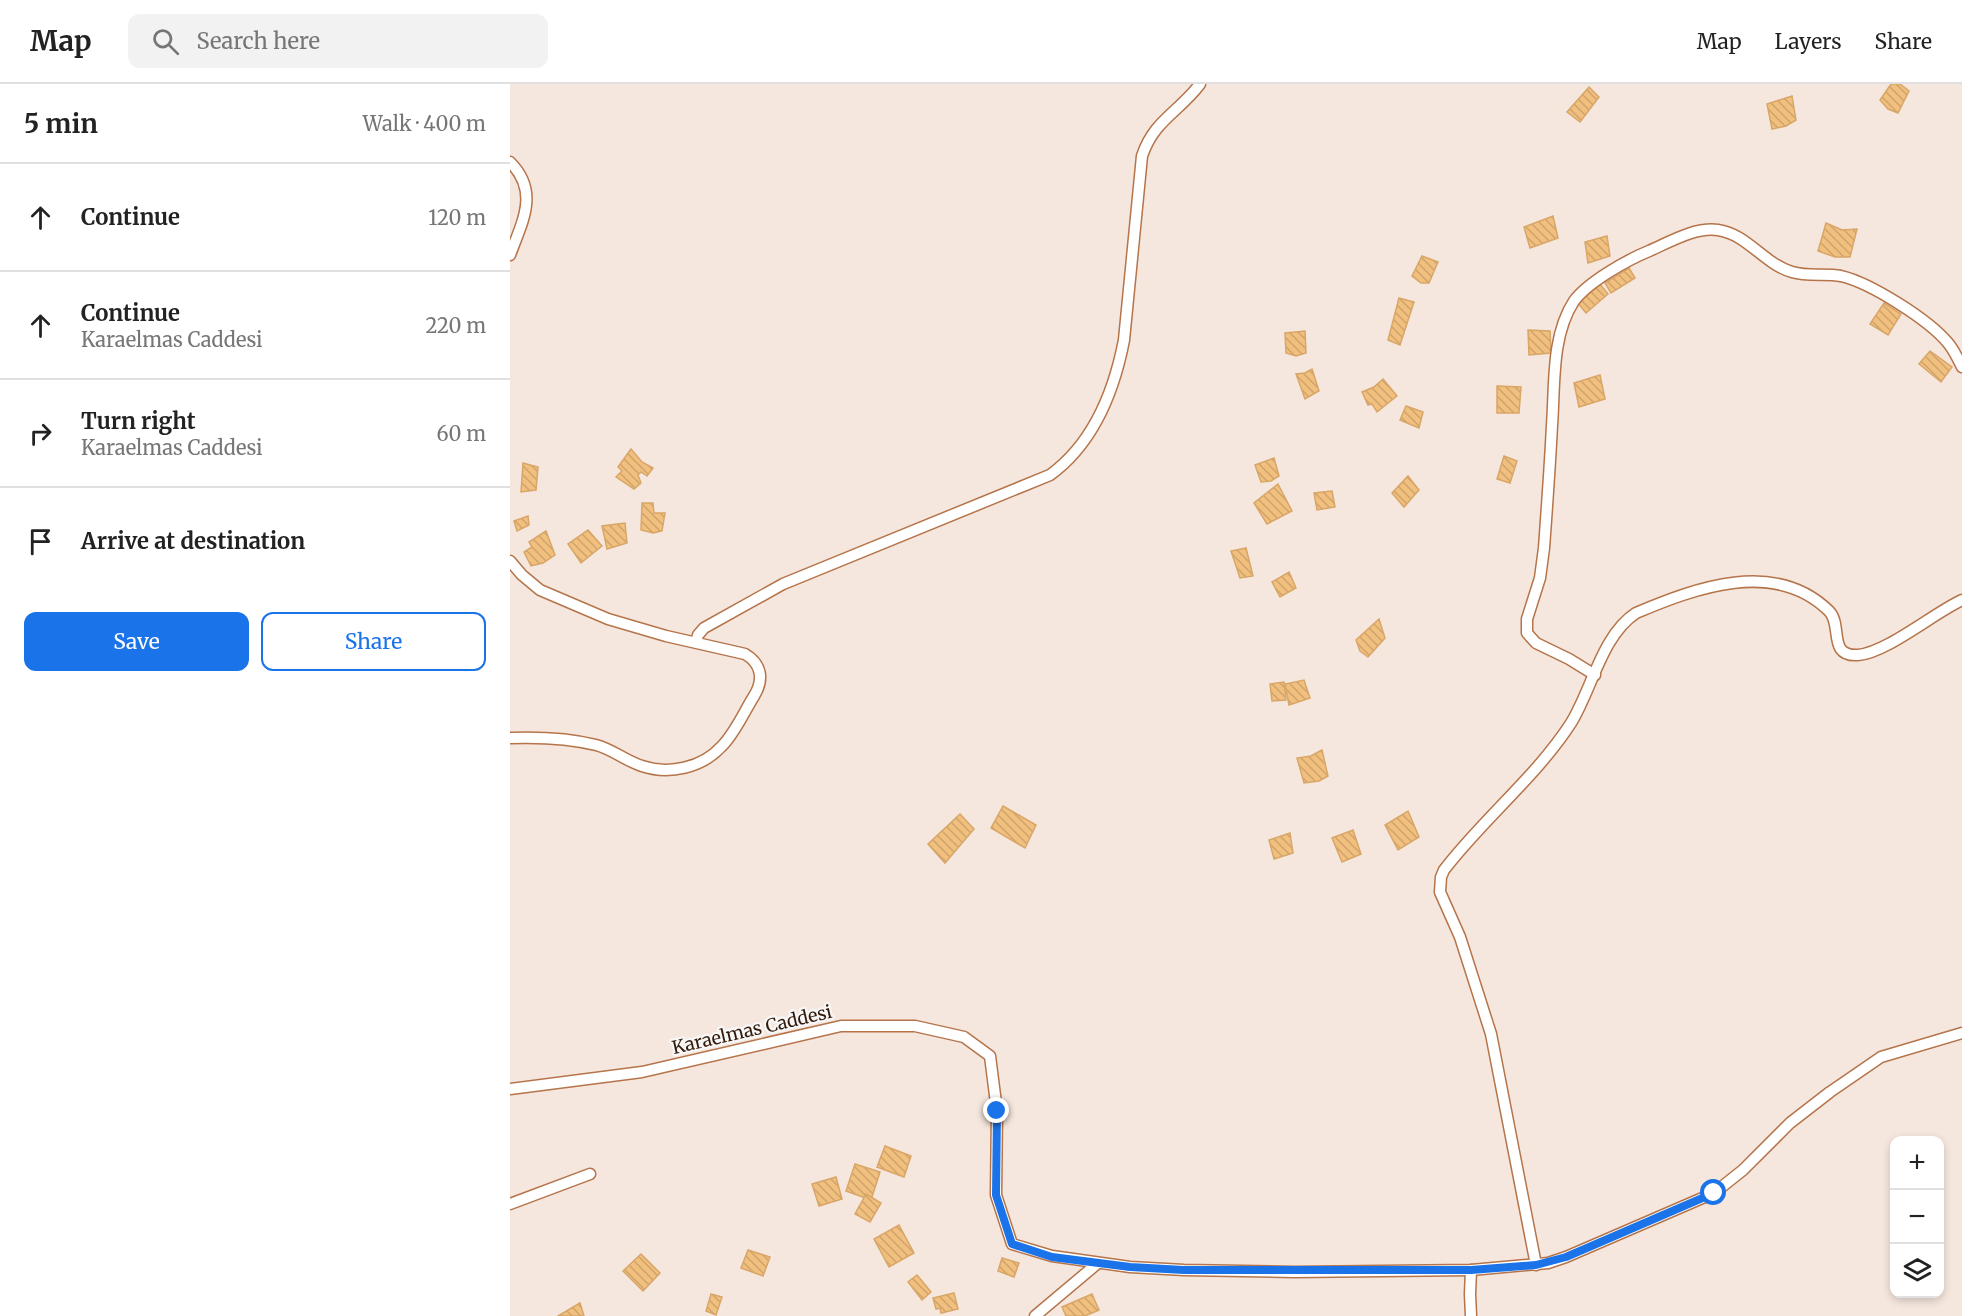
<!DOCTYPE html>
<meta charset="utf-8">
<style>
:root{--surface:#fff;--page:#f2f2f2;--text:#222;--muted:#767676;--line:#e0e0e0;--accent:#1a73e8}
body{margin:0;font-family:Merriweather,serif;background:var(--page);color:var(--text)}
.controls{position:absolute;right:18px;bottom:18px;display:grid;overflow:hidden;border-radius:12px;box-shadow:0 3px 9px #0003}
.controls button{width:54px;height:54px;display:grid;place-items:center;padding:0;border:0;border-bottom:2px solid var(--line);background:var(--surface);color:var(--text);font:30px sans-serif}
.stop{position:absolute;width:18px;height:18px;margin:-14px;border:4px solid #1a73e8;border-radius:50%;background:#fff}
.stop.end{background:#1a73e8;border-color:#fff;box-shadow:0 2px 6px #0008}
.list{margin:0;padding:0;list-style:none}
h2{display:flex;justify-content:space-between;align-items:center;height:78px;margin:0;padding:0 24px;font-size:26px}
h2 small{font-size:20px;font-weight:400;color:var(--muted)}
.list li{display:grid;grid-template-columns:39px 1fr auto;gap:18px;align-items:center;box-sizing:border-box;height:108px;padding:0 24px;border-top:2px solid var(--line)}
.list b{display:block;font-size:22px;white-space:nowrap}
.list p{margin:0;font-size:20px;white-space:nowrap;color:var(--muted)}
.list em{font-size:20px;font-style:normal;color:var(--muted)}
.actions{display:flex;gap:12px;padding:18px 24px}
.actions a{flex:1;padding:14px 0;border:2px solid var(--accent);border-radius:12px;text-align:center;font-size:21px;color:var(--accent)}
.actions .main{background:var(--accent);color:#fff}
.icon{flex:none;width:33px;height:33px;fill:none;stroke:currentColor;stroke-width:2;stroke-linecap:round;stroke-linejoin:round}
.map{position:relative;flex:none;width:1452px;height:1232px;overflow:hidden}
header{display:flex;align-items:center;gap:36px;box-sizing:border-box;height:84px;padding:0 30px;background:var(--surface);border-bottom:2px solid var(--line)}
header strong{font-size:28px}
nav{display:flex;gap:33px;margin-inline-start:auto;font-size:21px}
.search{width:420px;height:54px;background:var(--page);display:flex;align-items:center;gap:15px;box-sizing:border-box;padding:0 21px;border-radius:12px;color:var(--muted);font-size:22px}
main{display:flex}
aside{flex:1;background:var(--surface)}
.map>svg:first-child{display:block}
.building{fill:url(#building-back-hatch);stroke:#d8a667;stroke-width:1.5}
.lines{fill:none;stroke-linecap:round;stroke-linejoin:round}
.street-casing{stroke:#b5744a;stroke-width:13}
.street{stroke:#fff;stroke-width:10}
.route{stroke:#1a73e8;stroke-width:8}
.labels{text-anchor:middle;stroke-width:4.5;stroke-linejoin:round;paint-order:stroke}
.street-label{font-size:18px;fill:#341a09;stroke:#f7f7f7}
</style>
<header>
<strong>Map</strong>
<div class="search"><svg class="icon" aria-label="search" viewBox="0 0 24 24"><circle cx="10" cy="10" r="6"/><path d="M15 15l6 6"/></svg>Search here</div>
<nav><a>Map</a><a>Layers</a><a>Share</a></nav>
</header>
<main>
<aside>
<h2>5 min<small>Walk · 400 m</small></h2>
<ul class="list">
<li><svg class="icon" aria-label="ahead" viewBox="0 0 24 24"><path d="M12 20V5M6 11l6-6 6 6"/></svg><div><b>Continue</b></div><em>120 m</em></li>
<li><svg class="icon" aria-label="ahead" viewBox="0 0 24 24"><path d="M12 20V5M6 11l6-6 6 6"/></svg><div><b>Continue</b><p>Karaelmas Caddesi</p></div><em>220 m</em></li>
<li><svg class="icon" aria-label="right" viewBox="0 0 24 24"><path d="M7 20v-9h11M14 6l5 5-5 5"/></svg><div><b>Turn right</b><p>Karaelmas Caddesi</p></div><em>60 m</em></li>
<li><svg class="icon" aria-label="arrive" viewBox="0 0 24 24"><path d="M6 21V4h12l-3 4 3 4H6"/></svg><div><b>Arrive at destination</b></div></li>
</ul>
<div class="actions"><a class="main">Save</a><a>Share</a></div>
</aside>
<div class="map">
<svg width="1452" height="1232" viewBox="0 0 1452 1232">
<defs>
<pattern id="building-back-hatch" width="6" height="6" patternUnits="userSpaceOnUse" patternTransform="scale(1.5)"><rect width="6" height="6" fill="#f1bf7e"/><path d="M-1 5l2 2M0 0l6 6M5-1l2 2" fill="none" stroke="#cfa46c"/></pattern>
</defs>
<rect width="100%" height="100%" fill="#f6e7de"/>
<g class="building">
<polygon points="1381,0 1390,0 1399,7 1388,29 1378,25 1370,16"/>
<polygon points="1079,3 1089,13 1070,38 1057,28"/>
<polygon points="1282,12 1286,36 1276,42 1262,45 1257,20"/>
<polygon points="1043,132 1048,154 1020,164 1014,143"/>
<polygon points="1316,139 1332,146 1347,145 1340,173 1325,173 1308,167"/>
<polygon points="1097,152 1100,172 1078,179 1075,158"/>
<polygon points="912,172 928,178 919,199 911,199 902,192"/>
<polygon points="1119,184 1125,194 1101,209 1095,199"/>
<polygon points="1089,199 1098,210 1076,229 1067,218"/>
<polygon points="889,214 904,218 890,261 878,256"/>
<polygon points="1374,219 1391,230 1378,251 1360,240"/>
<polygon points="1018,246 1040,247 1041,269 1019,271"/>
<polygon points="795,247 796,269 786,272 776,269 775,249"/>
<polygon points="1420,267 1442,283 1431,298 1409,280"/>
<polygon points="802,285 809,307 795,315 786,290 795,289"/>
<polygon points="1090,291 1095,315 1069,323 1064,299"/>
<polygon points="873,295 887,312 867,328 862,320 858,321 852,308 864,303"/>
<polygon points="987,302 1011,303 1009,329 987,329"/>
<polygon points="896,322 913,328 909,344 890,336"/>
<polygon points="121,365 132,378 143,384 137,392 131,388 128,391 131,399 124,405 106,393 112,387 108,383"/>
<polygon points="994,372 1007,377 1000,399 987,395"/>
<polygon points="764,374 769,392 761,397 751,398 745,381"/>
<polygon points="13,379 28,383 26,406 11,408"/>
<polygon points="898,392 909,406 894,423 882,409"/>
<polygon points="768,400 782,427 757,440 744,419"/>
<polygon points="822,407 825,423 807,426 804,409"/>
<polygon points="132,419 143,419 144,429 155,429 152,447 143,449 131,446"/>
<polygon points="18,432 19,441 7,447 4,437"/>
<polygon points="115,439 117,459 97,465 92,442"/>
<polygon points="78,446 92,462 71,479 58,460"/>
<polygon points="36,447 45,471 33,479 21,482 14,468 22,463 19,458"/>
<polygon points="736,464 743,492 730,494 721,467"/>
<polygon points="779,488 786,504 770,513 762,498"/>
<polygon points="869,535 875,554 858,573 850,567 846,556"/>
<polygon points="794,596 800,614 779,621 775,600"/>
<polygon points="774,598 776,616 762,617 760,600"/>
<polygon points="812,666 818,692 809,697 794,699 787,674 801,672"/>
<polygon points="493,722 526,741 515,764 481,744"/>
<polygon points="898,727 909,753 888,766 875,741"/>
<polygon points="450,730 464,745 435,779 418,760"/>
<polygon points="843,746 851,770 832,778 822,754"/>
<polygon points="780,749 783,769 764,775 759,756"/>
<polygon points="375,1062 401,1072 394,1093 367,1083"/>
<polygon points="345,1080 370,1088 361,1116 336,1107"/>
<polygon points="326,1093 332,1115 309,1122 302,1100"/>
<polygon points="356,1110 371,1119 360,1138 345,1130"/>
<polygon points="389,1141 404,1169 379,1183 364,1155"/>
<polygon points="238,1166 260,1173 253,1192 231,1184"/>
<polygon points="131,1170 150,1189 133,1207 113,1187"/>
<polygon points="492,1174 509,1179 504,1193 488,1187"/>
<polygon points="407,1191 421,1208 412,1216 398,1198"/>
<polygon points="444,1209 448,1225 431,1229 430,1224 426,1225 423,1214"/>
<polygon points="201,1210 212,1213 206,1231 196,1227"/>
<polygon points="582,1210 589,1226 575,1232 556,1232 552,1223"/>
<polygon points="70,1219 74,1232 48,1232"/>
</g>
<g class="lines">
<defs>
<g id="street">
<path d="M0,78c30,30 12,60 0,93"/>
<path d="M0,477l12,14 18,15 68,29 58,17 79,18c17,10 19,26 9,42 -10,16 -19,37 -32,50 -20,22 -53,29 -80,20 -16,-5 -30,-17 -46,-21 -28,-7 -57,-8 -86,-7"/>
<path d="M186,558l2,-7 6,-7 79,-44 267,-109c44,-32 64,-83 74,-135l18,-184c12,-36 37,-44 58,-72"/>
<path d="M1085,591l-26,-16 -33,-16 -9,-10v-14l13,-41 4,-30c3,-41 6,-82 8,-123 3,-39 -1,-89 22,-124 14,-19 53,-41 75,-50 21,-9 45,-24 69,-21 29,4 46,34 74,42 16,5 33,1 49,4 30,7 88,44 107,67 6,7 10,16 14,24"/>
<polyline points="0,1005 132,988 331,942 405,942 454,953 480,972 487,1027 486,1111 502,1160 542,1172 620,1183 674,1186 784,1188 961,1186 1038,1179 1056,1173 1204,1109 1233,1086 1280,1039 1320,1008 1371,973 1452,949"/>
<polyline points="0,1120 80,1090"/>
<path d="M1026,1181l-45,-231 -31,-97 -20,-45 1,-15 3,-7c39,-51 92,-93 127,-147 21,-34 31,-88 65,-110 59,-25 139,-55 193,-2 14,14 -2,46 29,44 28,-2 76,-42 104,-55"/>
<polyline points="961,1186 960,1210 961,1232"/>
<polyline points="525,1232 588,1179"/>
</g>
</defs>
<use href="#street" class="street-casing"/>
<use href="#street" class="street"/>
</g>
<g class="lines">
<polyline class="route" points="487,1027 486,1111 502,1160 542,1173 620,1183 674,1186 961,1186 1026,1181 1056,1173 1204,1109"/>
</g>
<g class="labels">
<g class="street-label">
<text transform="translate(242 946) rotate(-13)" y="6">Karaelmas Caddesi</text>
</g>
</g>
</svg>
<div class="controls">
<button>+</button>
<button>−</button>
<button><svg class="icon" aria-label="layers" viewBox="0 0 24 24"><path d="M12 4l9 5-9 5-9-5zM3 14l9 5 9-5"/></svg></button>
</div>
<div class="stop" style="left:1204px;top:1109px"></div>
<div class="stop end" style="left:487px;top:1027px"></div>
</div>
</main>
